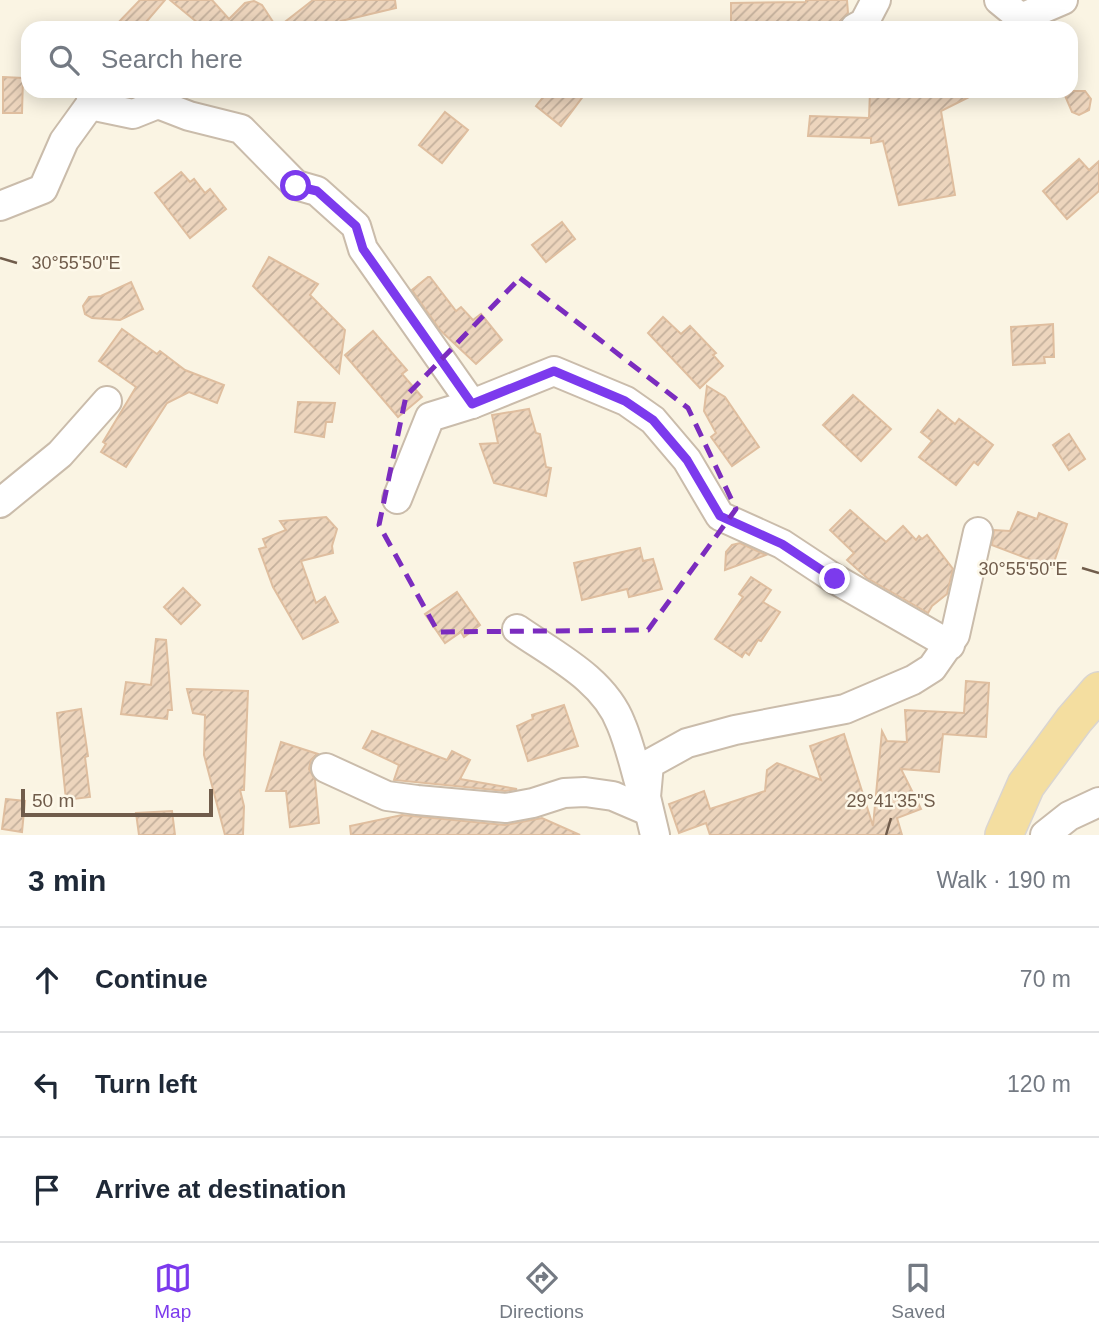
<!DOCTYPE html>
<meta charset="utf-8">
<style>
:root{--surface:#fff;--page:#f6f6f7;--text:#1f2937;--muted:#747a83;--line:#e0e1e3;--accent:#7c3aed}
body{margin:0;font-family:Helvetica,sans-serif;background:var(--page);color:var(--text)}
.scale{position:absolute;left:21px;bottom:18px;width:192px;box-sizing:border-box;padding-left:7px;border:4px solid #705c4b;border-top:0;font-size:19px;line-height:24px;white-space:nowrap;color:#705c4b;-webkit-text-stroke:5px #fdf8e9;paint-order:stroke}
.stop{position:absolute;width:21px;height:21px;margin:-16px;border:5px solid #7c3aed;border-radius:50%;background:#fff}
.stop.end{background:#7c3aed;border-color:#fff;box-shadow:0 2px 7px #0008}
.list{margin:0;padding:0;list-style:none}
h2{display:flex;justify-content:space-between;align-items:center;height:91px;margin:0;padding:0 28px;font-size:30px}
h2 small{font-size:23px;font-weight:400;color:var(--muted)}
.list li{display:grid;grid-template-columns:46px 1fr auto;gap:21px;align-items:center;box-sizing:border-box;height:105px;padding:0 28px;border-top:2px solid var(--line)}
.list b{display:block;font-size:26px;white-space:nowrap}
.list em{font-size:23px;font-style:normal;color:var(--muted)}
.icon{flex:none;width:38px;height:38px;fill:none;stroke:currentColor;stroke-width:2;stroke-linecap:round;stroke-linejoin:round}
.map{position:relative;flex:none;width:1099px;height:835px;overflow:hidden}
.search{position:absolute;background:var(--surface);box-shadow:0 4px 18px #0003;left:21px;right:21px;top:21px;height:77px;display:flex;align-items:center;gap:18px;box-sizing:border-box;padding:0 24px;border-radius:21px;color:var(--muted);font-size:26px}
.sheet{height:406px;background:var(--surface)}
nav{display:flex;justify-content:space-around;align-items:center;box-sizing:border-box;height:98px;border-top:2px solid var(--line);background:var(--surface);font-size:19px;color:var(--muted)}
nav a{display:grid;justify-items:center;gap:4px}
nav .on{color:var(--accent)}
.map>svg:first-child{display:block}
.building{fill:url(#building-hatch);stroke:#dfbe9f;stroke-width:2}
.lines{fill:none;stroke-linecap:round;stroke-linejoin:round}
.minor-casing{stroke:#cabcab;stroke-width:32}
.major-casing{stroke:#dad5d0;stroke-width:40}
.minor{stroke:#fff;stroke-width:28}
.major{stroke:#f4dea0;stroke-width:37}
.route{stroke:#7c3aed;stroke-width:9}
.marked{fill:none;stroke:#7b2cbf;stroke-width:5;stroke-dasharray:14 9;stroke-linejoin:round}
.ticks{fill:none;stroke:#705c4b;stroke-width:2.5}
.ticks-label{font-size:18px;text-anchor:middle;fill:#705c4b;stroke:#fdf8e9;stroke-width:5;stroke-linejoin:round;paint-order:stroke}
</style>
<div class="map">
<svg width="1099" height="835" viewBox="0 0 1099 835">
<defs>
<pattern id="building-hatch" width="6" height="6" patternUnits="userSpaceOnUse" patternTransform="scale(1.75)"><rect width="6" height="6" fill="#edd5bd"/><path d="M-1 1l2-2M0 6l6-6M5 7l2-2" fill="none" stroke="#c4b09c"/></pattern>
</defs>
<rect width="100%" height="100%" fill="#faf4e3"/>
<g class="building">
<polygon points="140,0 165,0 141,28 113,28"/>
<polygon points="170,0 212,0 229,19 245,3 254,1 262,5 277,28 313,0 395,0 396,8 341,21 332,28 204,28"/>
<polygon points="806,0 847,0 848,13 840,22 801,24 801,28 731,28 731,3 806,2"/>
<polygon points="3,77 23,78 22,113 3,113"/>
<polygon points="548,91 587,91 561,126 536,106"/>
<polygon points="870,91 981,91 941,111 955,195 899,205 883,141 871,143 871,138 808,136 810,116 869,118"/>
<polygon points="1063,91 1085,91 1091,99 1089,110 1079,115 1072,112"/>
<polygon points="445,112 468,130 442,163 419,145"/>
<polygon points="1079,159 1089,170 1099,161 1099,191 1067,219 1043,191"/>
<polygon points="181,172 190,182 194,179 205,193 210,189 226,209 190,238 155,193"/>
<polygon points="562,222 575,239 546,262 532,245"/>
<polygon points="269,257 318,284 310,295 345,330 339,373 253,286"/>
<polygon points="428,277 430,277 456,311 461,307 473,320 481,314 502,340 476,364 440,330 412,290"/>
<polygon points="131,282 143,309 120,320 92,318 85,314 83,306 89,297 101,296"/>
<polygon points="663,317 681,334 690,326 716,353 713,355 723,366 700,388 648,333"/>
<polygon points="1053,324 1054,357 1044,357 1045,363 1013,365 1011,327"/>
<polygon points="122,329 157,354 160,351 185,370 224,385 217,403 189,392 167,403 126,467 101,452 106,444 103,442 136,387 99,361"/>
<polygon points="373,331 407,370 402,374 422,397 398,417 345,355"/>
<polygon points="707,386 725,397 759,447 732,466 711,437 716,433 704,411"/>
<polygon points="853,395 891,429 861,461 823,425"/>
<polygon points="298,402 335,403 332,422 326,422 324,437 295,432"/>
<polygon points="529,409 536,433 540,434 546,467 551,468 546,496 494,483 480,444 498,443 492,415"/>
<polygon points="938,410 955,424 959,419 993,445 978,465 974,462 956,485 919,457 932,441 921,432"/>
<polygon points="1069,434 1085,459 1069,470 1053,445"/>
<polygon points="850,510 886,542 903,526 916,540 919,536 922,539 927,535 953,569 947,594 932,606 928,613 867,578 847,560 854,553 830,530"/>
<polygon points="1018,512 1037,519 1039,513 1067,524 1052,568 992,545 994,530 1010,531"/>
<polygon points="326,517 337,529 332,546 333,553 301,561 316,603 325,597 338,622 303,639 273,587 259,549 266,547 263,539 286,530 280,521"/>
<polygon points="740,543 766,555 725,570 726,552 732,545"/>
<polygon points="640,548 643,561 653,559 662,589 629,597 627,589 582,600 574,563"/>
<polygon points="751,577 771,590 763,602 780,612 761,641 758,640 749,655 745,652 742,657 715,639 743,597 739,594"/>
<polygon points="183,588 200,605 181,624 164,607"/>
<polygon points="457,592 480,625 464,637 461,632 445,643 425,614"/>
<polygon points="156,639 166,640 172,710 168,710 167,719 121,714 126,682 151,685"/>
<polygon points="966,681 989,683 986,737 943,734 939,772 901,769 921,809 897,818 902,835 710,835 706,823 679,833 669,804 704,791 710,809 765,791 767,770 777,763 821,780 810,746 844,734 873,826 882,731 887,741 907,742 905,710 964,713"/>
<polygon points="187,689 248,691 244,790 240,790 244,806 243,835 225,835 204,755 205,715 193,713"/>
<polygon points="564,705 578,746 528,761 517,726 533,719 532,715"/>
<polygon points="81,709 88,756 85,757 90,797 66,800 57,713"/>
<polygon points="372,731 447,760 452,751 470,760 460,779 517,789 505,791 394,780 399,765 363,748"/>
<polygon points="281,742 318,754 311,760 309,769 315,780 319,823 290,827 286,791 266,791"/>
<polygon points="6,799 25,801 22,832 2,829"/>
<polygon points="172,811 175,835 139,835 136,813"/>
<polygon points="402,815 505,825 542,818 580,835 351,835 350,826"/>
</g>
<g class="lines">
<defs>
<g id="minor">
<polyline points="999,0 1021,18 1063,0"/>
<polyline points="855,28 864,23 876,0"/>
<polyline points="90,105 133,114 158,104 189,116 241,129 296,185 317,191 356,226 363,249 472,404"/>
<polyline points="0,206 43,189 64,141 90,105 93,91"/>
<polyline points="397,499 430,417 472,404 554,371 626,401 653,420 687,460 720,516 782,544 835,579 950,645"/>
<polyline points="0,503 60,454 107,401"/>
<path d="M517,629c37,26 87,50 104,95 9,21 14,45 21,68"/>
<polyline points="326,768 387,796 417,800 506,808 533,803 564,793 585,792 613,796 648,811"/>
<polyline points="655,835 646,797 649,764 687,743 735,730 845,709 913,680 932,668 955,635 978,532"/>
<polyline points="1045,835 1069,816 1099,802"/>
</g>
<polyline id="major" points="1004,835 1026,785 1074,720 1099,691"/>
</defs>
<use href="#minor" class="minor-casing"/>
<use href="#major" class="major-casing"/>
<use href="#minor" class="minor"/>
<use href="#major" class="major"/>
</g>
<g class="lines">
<polyline class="route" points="296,186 317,191 356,226 363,249 472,404 554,371 625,401 653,420 687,460 720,516 782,544 835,579"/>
</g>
<path class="marked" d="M520,278l168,130 48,101 -88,121 -210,2 -59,-107 27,-129z"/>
<path class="ticks" d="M0,258l17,5M1082,568l17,5M886,835l5,-17"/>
<g class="ticks-label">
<text x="76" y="269">30°55'50"E</text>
<text x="1023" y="575">30°55'50"E</text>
<text x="891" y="807">29°41'35"S</text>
</g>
</svg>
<div class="scale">50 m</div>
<div class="stop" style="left:296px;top:186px"></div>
<div class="stop end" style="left:835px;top:579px"></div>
<div class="search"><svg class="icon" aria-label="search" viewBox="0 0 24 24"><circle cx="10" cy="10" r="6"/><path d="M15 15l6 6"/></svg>Search here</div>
</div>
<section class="sheet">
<h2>3 min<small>Walk · 190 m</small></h2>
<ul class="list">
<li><svg class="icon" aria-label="ahead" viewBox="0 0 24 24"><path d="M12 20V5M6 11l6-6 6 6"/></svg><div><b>Continue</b></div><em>70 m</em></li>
<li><svg class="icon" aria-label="left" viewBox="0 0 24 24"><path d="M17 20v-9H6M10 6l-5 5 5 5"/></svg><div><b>Turn left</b></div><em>120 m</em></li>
<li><svg class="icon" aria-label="arrive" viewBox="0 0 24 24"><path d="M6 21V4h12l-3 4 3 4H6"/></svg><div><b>Arrive at destination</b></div></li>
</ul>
</section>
<nav>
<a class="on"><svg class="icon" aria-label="map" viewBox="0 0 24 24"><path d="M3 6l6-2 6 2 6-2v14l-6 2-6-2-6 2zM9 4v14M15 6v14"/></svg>Map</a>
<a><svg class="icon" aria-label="directions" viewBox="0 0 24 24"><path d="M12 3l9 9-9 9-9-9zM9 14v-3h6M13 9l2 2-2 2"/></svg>Directions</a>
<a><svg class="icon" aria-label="saved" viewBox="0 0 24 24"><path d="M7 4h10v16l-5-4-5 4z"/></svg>Saved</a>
</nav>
